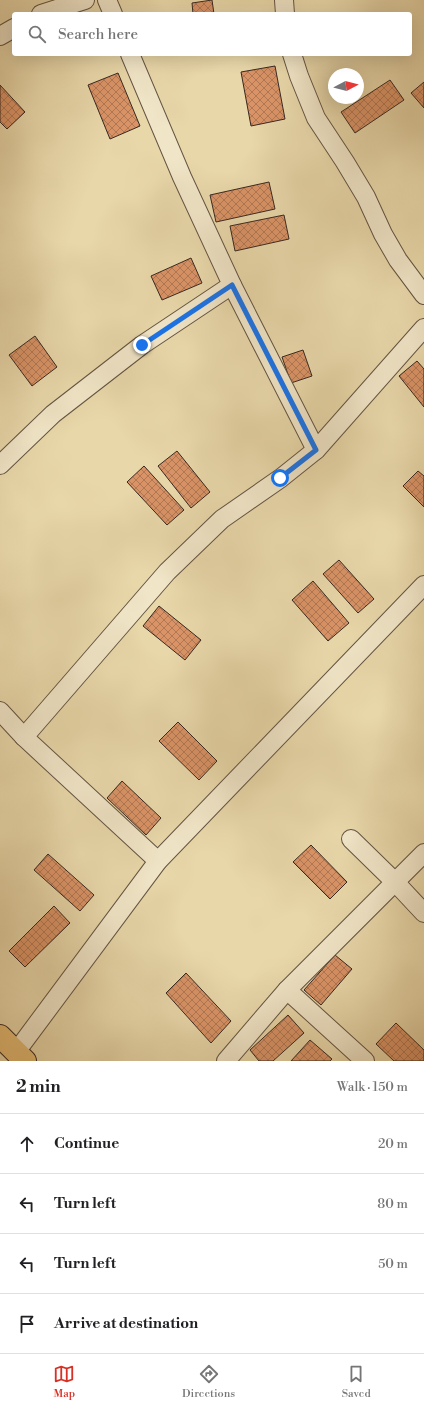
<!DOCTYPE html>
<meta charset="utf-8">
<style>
:root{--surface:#fff;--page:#f6f6f6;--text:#202124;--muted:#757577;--line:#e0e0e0;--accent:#d93025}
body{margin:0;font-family:"Libre Bodoni",serif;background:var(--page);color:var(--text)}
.compass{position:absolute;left:328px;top:68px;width:36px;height:36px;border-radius:50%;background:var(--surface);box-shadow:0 4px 16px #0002;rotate:83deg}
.stop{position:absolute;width:12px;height:12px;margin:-9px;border:3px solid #1a73e8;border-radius:50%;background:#fff}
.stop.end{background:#1a73e8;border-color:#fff;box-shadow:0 1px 4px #0008}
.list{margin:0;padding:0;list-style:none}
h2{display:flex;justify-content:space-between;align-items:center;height:52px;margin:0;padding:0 16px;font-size:17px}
h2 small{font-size:13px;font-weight:400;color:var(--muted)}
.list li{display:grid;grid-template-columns:26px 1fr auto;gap:12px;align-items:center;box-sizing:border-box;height:60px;padding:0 16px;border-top:1px solid var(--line)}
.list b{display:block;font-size:15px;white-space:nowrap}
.list em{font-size:13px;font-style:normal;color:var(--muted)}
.icon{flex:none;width:22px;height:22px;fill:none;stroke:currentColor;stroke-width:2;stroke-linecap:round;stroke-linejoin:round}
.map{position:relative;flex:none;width:424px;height:1061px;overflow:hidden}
.search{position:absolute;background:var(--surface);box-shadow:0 4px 16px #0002;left:12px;right:12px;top:12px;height:44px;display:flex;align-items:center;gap:10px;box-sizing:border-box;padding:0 14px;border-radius:4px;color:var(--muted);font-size:15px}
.sheet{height:292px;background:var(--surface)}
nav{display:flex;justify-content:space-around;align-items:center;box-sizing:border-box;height:56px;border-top:1px solid var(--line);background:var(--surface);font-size:11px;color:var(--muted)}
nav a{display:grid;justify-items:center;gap:2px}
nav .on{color:var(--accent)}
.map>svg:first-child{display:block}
.building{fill:url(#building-cross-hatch);stroke:#382821}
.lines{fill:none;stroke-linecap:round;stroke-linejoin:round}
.minor-casing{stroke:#645443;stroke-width:20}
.highway-casing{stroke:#382821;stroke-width:24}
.minor{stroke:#f0e5c7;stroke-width:18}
.highway{stroke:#e4bc74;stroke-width:22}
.route{stroke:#1a73e8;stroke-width:5}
</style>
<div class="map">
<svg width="424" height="1061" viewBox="0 0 424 1061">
<defs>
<pattern id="building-cross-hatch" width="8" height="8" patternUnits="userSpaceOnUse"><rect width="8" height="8" fill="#d99366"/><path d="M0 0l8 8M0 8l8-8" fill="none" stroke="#b17854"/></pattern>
</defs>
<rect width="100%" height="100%" fill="#e8d7a9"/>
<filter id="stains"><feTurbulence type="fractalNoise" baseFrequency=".005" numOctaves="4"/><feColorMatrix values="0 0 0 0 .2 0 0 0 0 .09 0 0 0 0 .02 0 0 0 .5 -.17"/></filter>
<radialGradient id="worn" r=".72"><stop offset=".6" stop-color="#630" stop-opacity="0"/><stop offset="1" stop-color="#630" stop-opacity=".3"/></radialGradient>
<g class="building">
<polygon points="212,0 214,14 193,14 192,3"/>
<polygon points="275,66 285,119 251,126 241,72"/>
<polygon points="118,73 140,126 110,139 88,85"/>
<polygon points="390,80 404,100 355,133 341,112"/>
<polygon points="424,82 424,108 411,93"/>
<polygon points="0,85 25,112 7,129 0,122"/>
<polygon points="269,182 275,209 216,222 210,195"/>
<polygon points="284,215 289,239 235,251 230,226"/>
<polygon points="191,258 202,283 162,300 151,276"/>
<polygon points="35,336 57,367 32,386 9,355"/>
<polygon points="303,350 312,376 291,383 282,357"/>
<polygon points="417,361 424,369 424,407 399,376"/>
<polygon points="177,451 210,492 191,508 158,466"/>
<polygon points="144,466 184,510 167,525 127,482"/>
<polygon points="418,471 424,476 424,507 403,486"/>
<polygon points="339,560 374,599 358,613 323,574"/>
<polygon points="313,581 349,623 328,641 292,600"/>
<polygon points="159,606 201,640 185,660 143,626"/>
<polygon points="178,722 217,761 199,780 159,741"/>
<polygon points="122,781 161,818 146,835 107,798"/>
<polygon points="311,845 347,882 330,899 293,862"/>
<polygon points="48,854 94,895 80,911 34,870"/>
<polygon points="54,906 70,923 25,967 9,951"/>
<polygon points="335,955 352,969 321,1005 304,990"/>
<polygon points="186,973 231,1021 211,1043 166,993"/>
<polygon points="288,1015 304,1033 273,1061 259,1061 250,1050"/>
<polygon points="396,1023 424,1050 424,1061 394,1061 376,1044"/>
<polygon points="310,1040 332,1059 330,1061 291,1061"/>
</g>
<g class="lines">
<defs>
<g id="minor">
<polyline points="107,0 113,14"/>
<polyline points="284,0 285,14"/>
<polyline points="41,14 85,0"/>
<polyline points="0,36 14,28"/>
<polyline points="292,54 299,76 316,118 345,162 366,197 383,234 398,260 424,295"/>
<polyline points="232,285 316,450"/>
<polyline points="0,465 53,414 142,345 232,285 182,177 130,54"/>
<polyline points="0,711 24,737 158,861"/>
<polyline points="24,737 167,572 222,519 281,478 316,450 424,328"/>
<polyline points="351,839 395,882 424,913"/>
<polyline points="287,990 365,1061"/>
<polyline points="16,1052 158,861 424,585"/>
<polyline points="226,1061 287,990 424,853"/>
</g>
<polyline id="highway" points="0,1036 25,1061"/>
</defs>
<use href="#minor" class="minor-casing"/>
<use href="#highway" class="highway-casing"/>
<use href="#minor" class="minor"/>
<use href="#highway" class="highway"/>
</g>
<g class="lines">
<polyline class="route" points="142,345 232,285 316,450 280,478"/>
</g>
<rect width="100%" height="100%" filter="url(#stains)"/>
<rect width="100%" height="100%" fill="url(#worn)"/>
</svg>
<svg class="compass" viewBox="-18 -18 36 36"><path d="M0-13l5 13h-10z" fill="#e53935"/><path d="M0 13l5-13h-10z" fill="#757577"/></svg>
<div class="stop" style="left:280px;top:478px"></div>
<div class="stop end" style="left:142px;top:345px"></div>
<div class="search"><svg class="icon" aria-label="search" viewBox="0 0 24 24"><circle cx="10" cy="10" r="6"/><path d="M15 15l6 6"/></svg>Search here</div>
</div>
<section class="sheet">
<h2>2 min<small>Walk · 150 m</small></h2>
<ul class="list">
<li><svg class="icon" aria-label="ahead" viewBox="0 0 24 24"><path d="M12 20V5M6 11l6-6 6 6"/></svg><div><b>Continue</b></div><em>20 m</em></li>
<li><svg class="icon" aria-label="left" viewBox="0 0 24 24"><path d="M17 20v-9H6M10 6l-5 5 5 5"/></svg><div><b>Turn left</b></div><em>80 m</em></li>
<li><svg class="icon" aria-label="left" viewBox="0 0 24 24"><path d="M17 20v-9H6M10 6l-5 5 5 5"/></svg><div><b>Turn left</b></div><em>50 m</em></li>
<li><svg class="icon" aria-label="arrive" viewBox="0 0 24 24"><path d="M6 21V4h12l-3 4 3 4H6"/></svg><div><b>Arrive at destination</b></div></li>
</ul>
</section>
<nav>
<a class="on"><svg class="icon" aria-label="map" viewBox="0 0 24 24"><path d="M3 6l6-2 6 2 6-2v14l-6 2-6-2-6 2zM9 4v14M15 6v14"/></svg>Map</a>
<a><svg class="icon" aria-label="directions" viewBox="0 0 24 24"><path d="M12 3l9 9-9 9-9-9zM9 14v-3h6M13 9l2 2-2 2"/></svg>Directions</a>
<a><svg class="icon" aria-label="saved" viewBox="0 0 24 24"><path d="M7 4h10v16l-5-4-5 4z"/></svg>Saved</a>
</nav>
